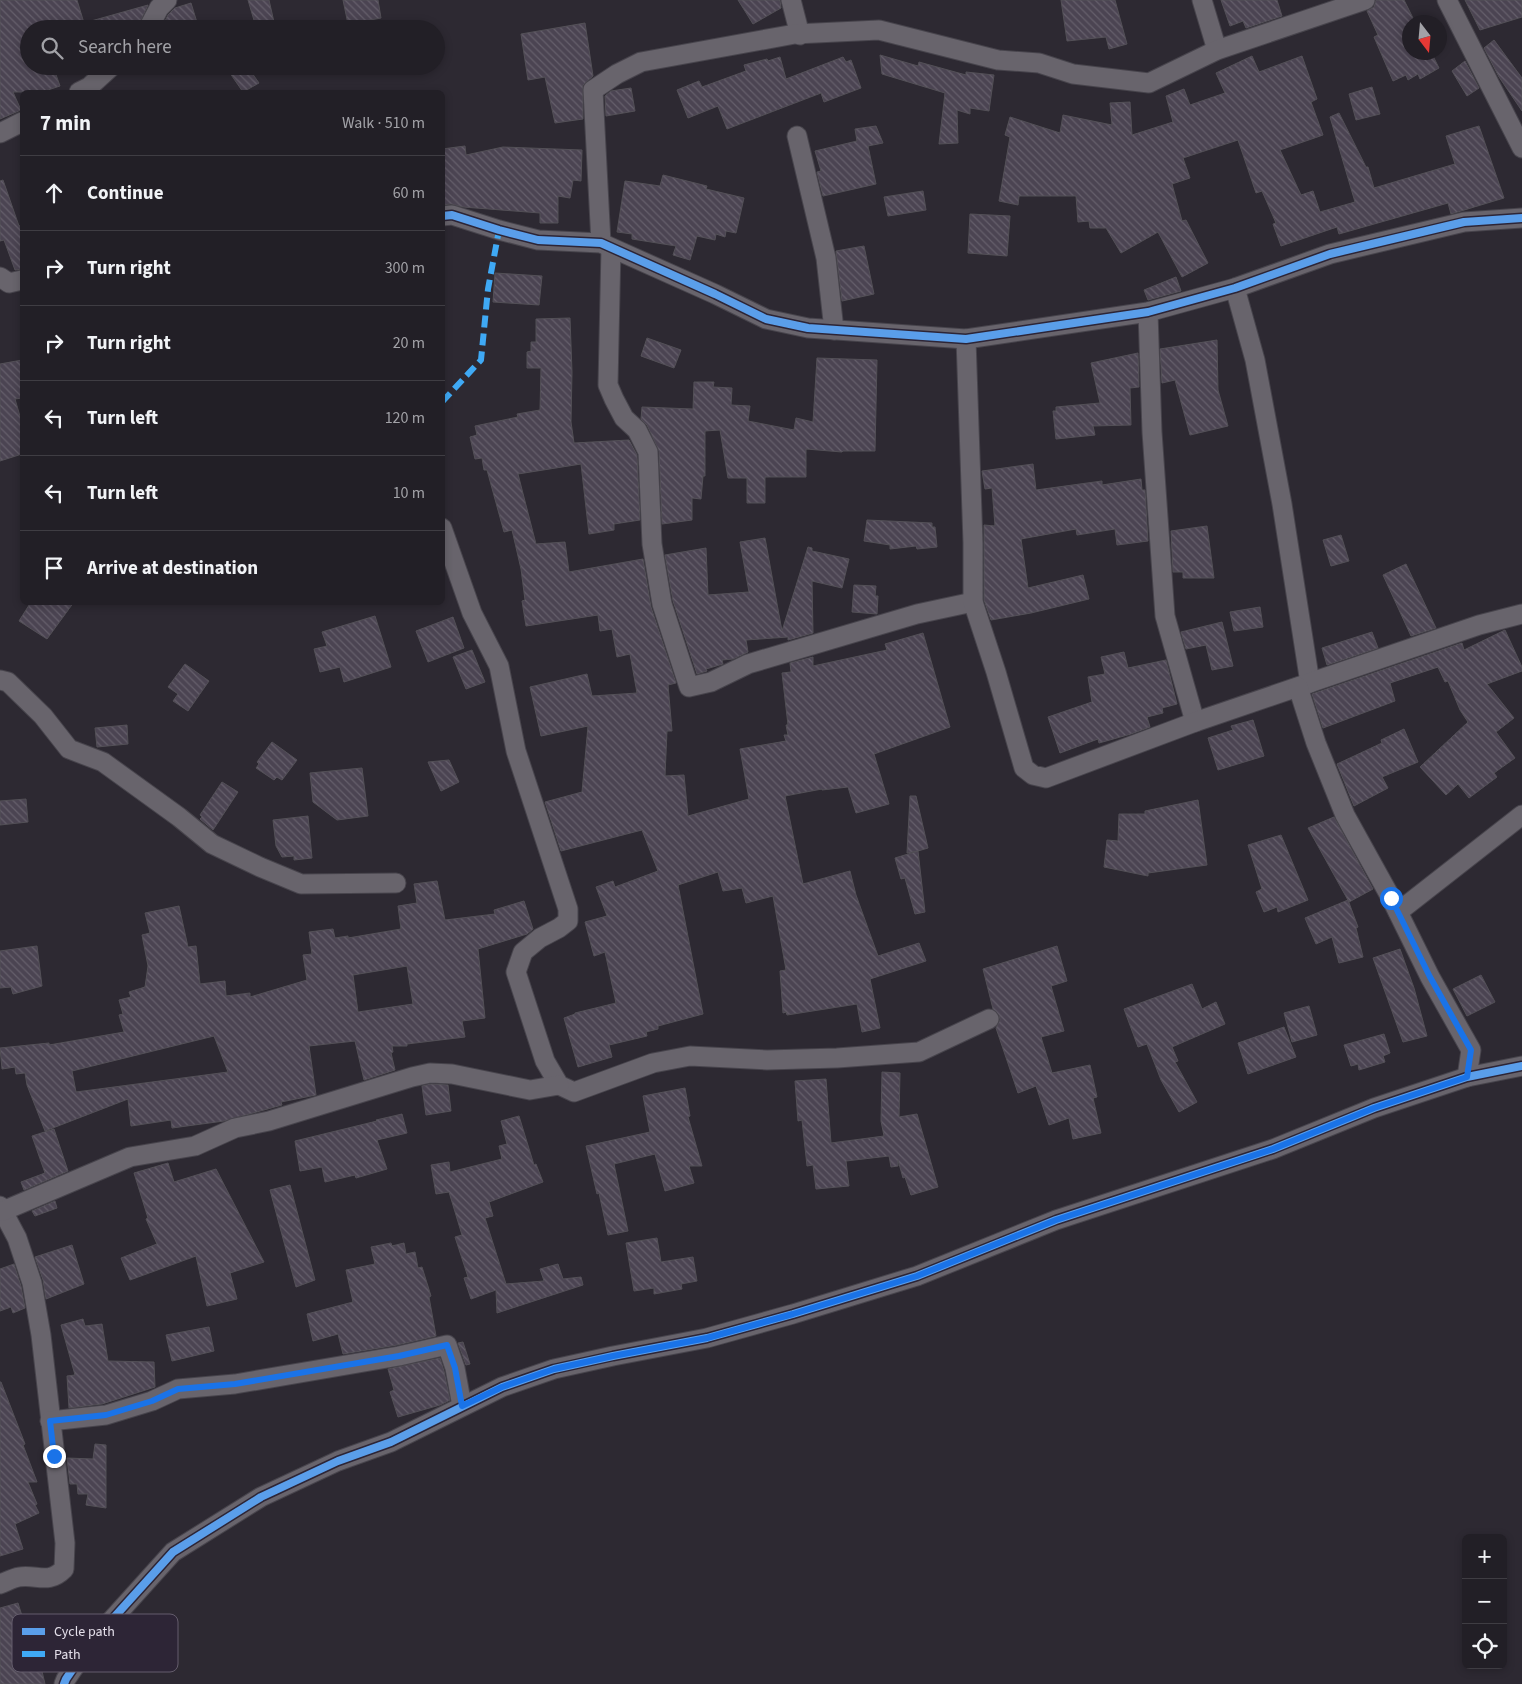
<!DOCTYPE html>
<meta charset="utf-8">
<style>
:root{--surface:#221f26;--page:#2a272e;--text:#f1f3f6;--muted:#a2a2a7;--line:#3f3d43}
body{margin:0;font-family:"Source Sans 3",sans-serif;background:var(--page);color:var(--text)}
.controls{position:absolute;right:15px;bottom:15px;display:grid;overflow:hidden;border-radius:8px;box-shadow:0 2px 8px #0003}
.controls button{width:45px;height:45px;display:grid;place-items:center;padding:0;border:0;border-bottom:1px solid var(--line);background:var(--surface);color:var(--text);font:25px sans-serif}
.compass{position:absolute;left:1402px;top:15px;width:45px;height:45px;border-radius:50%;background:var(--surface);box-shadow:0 2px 8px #0003;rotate:164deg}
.stop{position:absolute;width:15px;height:15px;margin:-11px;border:4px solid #1a73e8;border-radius:50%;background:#fff}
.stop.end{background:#1a73e8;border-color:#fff;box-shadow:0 1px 5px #0008}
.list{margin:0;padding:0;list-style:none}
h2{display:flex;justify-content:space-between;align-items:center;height:65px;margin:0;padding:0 20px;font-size:21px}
h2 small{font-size:16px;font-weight:400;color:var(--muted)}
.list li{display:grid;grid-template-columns:32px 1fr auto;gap:15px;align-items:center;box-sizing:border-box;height:75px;padding:0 20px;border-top:1px solid var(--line)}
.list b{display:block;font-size:19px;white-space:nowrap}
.list em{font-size:16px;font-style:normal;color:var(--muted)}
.icon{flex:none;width:28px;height:28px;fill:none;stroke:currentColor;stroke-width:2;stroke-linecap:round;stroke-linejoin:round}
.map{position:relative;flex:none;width:1522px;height:1684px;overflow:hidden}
.search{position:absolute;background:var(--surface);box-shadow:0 2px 8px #0003;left:20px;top:20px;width:425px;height:55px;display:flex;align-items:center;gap:12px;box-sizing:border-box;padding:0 18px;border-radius:28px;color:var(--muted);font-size:19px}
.panel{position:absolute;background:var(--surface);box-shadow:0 2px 8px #0003;left:20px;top:90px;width:425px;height:515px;border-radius:8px}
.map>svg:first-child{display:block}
.building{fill:url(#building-back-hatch);stroke:#535057;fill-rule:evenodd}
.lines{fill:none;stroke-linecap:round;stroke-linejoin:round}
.street-casing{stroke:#47444c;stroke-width:21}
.street{stroke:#68646c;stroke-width:19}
.quiet{stroke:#3fa9f5;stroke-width:6;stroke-dasharray:12 6;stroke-linecap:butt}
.cycleway-casing{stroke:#2d2536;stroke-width:11}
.cycleway{stroke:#5a9eea;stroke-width:8}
.route{stroke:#1a73e8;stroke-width:6}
.key{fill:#2d2536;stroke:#645d6c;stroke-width:1}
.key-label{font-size:14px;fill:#e4dfea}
</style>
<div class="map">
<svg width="1522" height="1684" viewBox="0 0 1522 1684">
<defs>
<pattern id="building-back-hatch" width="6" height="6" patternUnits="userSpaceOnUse" patternTransform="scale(1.25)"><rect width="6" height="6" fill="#4b4452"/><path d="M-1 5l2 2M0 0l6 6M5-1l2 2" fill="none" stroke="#655f6b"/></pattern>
</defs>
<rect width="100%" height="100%" fill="#2d2932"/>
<g class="building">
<polygon points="0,0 77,0 84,23 148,5 137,29 29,29 29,66 53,66 60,86 42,92 13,92 21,110 0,119"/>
<polygon points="248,0 269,0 274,22 256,27"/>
<polygon points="343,0 378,0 381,18 348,24"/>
<polygon points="738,0 780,0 781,8 753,24"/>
<polygon points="1061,0 1115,0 1127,44 1109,49 1106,37 1067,41"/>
<polygon points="1221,0 1277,0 1282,16 1246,28 1243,21 1230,26"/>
<polygon points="1376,0 1404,0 1415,22 1410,22 1410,52 1431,52 1439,68 1420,79 1418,74 1408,80 1406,75 1393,81 1374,37 1378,35 1367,11 1374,7"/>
<polygon points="1465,0 1522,0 1522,17 1480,30"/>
<polygon points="191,3 199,29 161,29 168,15 175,8"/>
<polygon points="585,23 593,76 583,85 583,119 555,123 545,77 528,80 521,34"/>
<polygon points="1494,40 1522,78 1522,111 1499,77 1484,48"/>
<polygon points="880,55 918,66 919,62 966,75 966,72 994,75 989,111 970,108 970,114 957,110 958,143 939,144 945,93 882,74"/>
<polygon points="1252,56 1259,72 1302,56 1317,99 1311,102 1323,135 1280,150 1301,195 1313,191 1320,212 1355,202 1330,117 1339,113 1366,167 1368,167 1374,188 1455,164 1446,136 1479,126 1504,198 1451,214 1448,203 1339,234 1337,227 1281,246 1273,224 1276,223 1262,191 1256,193 1238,140 1183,158 1190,178 1172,184 1182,221 1186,220 1208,263 1182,277 1158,232 1121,253 1106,228 1090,228 1089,221 1078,222 1076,196 1019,196 1018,205 999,201 1010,137 1005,135 1010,117 1060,133 1063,115 1112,125 1110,103 1130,102 1132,135 1173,122 1166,96 1184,89 1190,105 1225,93 1216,73"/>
<polygon points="780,57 786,79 843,57 846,62 851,60 861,88 824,102 821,93 727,129 718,106 688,118 677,90 699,81 702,87 746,71 744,65 767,59 768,61"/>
<polygon points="1465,61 1479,88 1467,96 1452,71"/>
<polygon points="225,66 247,66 259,83 243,92"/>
<polygon points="1372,87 1380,114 1356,120 1349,94"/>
<polygon points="631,88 635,111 606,116 605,96 611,91"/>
<polygon points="876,126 883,143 868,146 876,184 823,196 817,172 821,171 815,151 857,141 855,129"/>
<polygon points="465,146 466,155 503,147 582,150 581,181 573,180 570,198 558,196 558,223 540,223 540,213 463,207 451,204 442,205 442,149"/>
<polygon points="663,175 707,186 706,189 744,198 736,233 726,231 725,237 716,234 715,240 697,236 690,260 673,255 676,246 632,239 632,234 617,232 625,181 660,186"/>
<polygon points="3,180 19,226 22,225 22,269 15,270 4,240 0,241 0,181"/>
<polygon points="923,191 926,210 888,216 884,197"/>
<polygon points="970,214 1010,216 1007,256 968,253"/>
<polygon points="864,246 874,294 842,301 836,251"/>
<polygon points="495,273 542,276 539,305 493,302"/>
<polygon points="1176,277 1181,291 1148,300 1144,290"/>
<polygon points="570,318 572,372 571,422 574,443 629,440 637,455 640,520 614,524 614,530 589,534 581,464 518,474 536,544 565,542 569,572 643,559 651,607 676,683 668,685 672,731 667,731 665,776 684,775 688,816 749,799 740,749 786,741 784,735 788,735 786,725 788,725 782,673 791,672 790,663 813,657 813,666 887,650 885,644 923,633 950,727 874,754 889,804 856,813 848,787 822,790 822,789 785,796 803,884 850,871 856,895 878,956 919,943 926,961 870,979 880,1028 862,1032 857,1004 787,1015 786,1012 783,1013 780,971 786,970 773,896 746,903 742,888 723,891 718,872 678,885 703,1014 658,1026 658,1029 646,1032 647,1036 609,1045 612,1057 578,1067 564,1018 575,1014 575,1013 616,1003 605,952 594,956 585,922 607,916 596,887 613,881 615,887 658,871 642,830 561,851 545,802 582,792 588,726 541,736 530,687 587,674 592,696 637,693 630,654 617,657 612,629 600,631 598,615 526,626 522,601 525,600 521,569 512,530 504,532 487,470 484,470 482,458 475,459 470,437 477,435 475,426 518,417 517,414 540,410 541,368 527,368 527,352 531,351 531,342 536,342 536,319"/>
<polygon points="647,338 681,350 674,368 641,356"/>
<polygon points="1217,340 1218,390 1228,426 1190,435 1175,380 1162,383 1160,349"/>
<polygon points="1138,353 1139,387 1130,388 1131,425 1093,426 1095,435 1056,439 1053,411 1056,411 1056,407 1100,403 1091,363"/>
<polygon points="817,358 877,360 875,451 843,451 842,452 806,449 806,477 765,477 765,503 747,503 747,478 728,478 720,430 705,431 705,476 703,476 701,499 692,498 692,520 662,524 659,451 647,425 641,419 642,407 693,409 694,382 714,382 713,387 732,388 731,405 750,406 748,421 794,430 796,418 813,422"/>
<polygon points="22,360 22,398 15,399 22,423 22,454 0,461 0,364"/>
<polygon points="1033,464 1036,490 1102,481 1102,485 1141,479 1142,490 1145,490 1148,541 1117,545 1115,529 1077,535 1076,529 1021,539 1028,588 1083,575 1089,599 1031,613 991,620 984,600 984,525 995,526 992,488 985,489 982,471"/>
<polygon points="867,520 932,523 932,527 935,527 937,547 917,549 916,546 890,549 890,545 864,541"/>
<polygon points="1207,526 1214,578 1183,578 1183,572 1173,572 1171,531"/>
<polygon points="1341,535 1349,561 1331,566 1323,540"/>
<polygon points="765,538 782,631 808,547 812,548 812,551 849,559 842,588 812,581 813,633 788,640 788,637 746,640 748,652 733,659 722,660 723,664 706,669 707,671 697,674 673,601 665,555 706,548 708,595 749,592 740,542"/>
<polygon points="1406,564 1436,628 1411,636 1383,575"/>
<polygon points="854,585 876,586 875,596 878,596 877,614 852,612"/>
<polygon points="31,602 74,602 47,639 19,621"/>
<polygon points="1260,607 1263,627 1234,631 1230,612"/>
<polygon points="375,616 391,667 344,682 340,667 320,672 314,649 327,646 322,632"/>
<polygon points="453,617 464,648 428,662 416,631"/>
<polygon points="1222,622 1233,666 1212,670 1206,645 1186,649 1181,632"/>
<polygon points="1505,630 1522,667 1522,671 1487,684 1514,718 1496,732 1515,758 1494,773 1497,777 1469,798 1458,784 1446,795 1420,767 1468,722 1460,710 1448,681 1445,682 1438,667 1390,683 1395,701 1323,728 1312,694 1462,643 1464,650"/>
<polygon points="1372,632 1378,648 1327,665 1322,648"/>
<polygon points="472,650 485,682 466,689 453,657"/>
<polygon points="1124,652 1128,668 1166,660 1177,704 1162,708 1163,713 1147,717 1150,727 1131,734 1099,743 1098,739 1060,753 1048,717 1092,702 1088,677 1105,674 1101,657"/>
<polygon points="185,664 209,681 188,711 173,701 178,694 168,687"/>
<polygon points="1253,720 1264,756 1218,770 1208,738 1233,730 1231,726"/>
<polygon points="127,725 128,744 97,747 95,728"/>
<polygon points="1404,729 1418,762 1382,777 1388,788 1354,806 1337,764 1382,743 1381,740"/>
<polygon points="272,742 297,760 282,780 277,777 274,780 256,768 259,764 257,762"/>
<polygon points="449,760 459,782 441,791 428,762"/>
<polygon points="362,768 368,816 337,820 313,802 310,773"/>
<polygon points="222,782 238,792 213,830 200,819 202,817 200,815"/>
<polygon points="910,796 916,796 928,848 918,851 925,912 915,914 905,878 901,879 895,858 918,851 907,853"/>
<polygon points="26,799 28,822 0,825 0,801"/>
<polygon points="1198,800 1207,865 1148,873 1148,876 1104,867 1107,840 1118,841 1119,814 1145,814 1145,811"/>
<polygon points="308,816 312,858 294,860 294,856 282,857 276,846 273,820"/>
<polygon points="1334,817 1373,889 1349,902 1308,828"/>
<polygon points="1281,835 1308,900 1278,912 1277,907 1264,912 1256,892 1262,889 1248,845"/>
<path d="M437,881l8,39 50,-6 -1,-4 30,-9 9,28 -6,5 -49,15 7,69 -23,3 3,16 -58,7v2h-15l1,6 -2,1 4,17 -31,10 -9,-39 -46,5 7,49 -35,7 1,3 -58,16 -52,7 -1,-8 -40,6 -3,-27 -83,32 -18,-46 -2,-12 -9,1 -1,-7 -13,2 -2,-21 49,-5v2l75,-13 -5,-17 4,-1 -4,-14 12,-3 -2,-5 16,-5 3,-21 -6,-31 8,-2 -5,-20 34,-7 9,41 8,-1 4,38 25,-3 1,15 24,-3v4l57,-17 -4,-25 9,-1 -3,-22 24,-3 2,9 13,-2v2l53,-9 -3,-23 19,-3 -3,-19zM407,966l6,38 -55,8 -5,-37zM214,1036l14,36 -152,20 -4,-21z"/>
<polygon points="1348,900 1358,927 1356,928 1363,957 1339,963 1332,937 1316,944 1305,918"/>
<polygon points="37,946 42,986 13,994 11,987 0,988 0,951"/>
<polygon points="1057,946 1067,981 1051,986 1064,1031 1041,1037 1052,1073 1090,1065 1097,1097 1093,1098 1101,1133 1073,1139 1069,1118 1049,1125 1036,1086 1018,1093 996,1028 1000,1020 999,1015 993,1009 983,969"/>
<polygon points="1400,949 1414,988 1427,1036 1403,1042 1373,958"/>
<polygon points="1481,975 1495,1002 1467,1016 1453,989"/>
<polygon points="1192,984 1202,1009 1216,1002 1225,1024 1172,1047 1178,1061 1175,1062 1197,1102 1179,1112 1161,1080 1147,1044 1138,1047 1124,1009"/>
<polygon points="1309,1006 1317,1035 1292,1042 1284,1013"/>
<polygon points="1284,1027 1296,1057 1248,1074 1238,1043"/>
<polygon points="1384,1034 1390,1053 1383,1056 1385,1062 1359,1070 1358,1064 1351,1066 1344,1045"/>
<polygon points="882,1072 900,1073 899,1117 917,1114 938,1187 911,1195 905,1177 903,1178 898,1160 898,1166 891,1167 889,1156 846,1161 849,1186 816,1189 813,1165 807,1166 802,1120 798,1121 795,1081 826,1079 831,1143 884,1136 881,1121"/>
<polygon points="431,1084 448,1085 451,1111 426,1115 422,1086"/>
<polygon points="685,1088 690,1116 688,1117 702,1166 689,1166 694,1183 665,1191 655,1154 614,1164 628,1231 608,1235 599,1193 597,1194 586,1146 650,1132 643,1096"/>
<polygon points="402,1114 407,1133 377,1140 387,1169 356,1178 355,1175 325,1182 322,1167 300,1171 295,1141 377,1121 376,1120"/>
<polygon points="519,1116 534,1165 536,1164 543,1182 489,1202 493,1216 485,1218 506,1284 544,1281 540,1269 558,1264 563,1279 581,1277 583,1285 497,1313 496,1290 471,1299 464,1278 468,1277 455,1237 462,1235 449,1192 436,1194 431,1165 449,1162 450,1172 502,1159 499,1146 507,1144 501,1121"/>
<polygon points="54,1129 68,1171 24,1190 21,1182 45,1173 32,1136"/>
<polygon points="168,1163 174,1182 216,1169 264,1262 230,1273 237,1299 207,1306 196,1256 130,1280 121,1258 157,1244 146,1219 148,1218 134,1173"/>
<polygon points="290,1185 315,1280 296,1287 270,1190"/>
<polygon points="55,1201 57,1208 35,1216 32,1211"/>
<polygon points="657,1238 661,1262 693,1257 697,1281 681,1284 682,1289 654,1294 654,1288 634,1291 626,1243"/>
<polygon points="391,1243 392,1246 404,1243 406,1254 415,1252 418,1268 422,1267 431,1296 429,1297 436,1336 397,1345 343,1354 338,1334 313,1341 307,1314 353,1302 346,1270 375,1264 371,1247"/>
<polygon points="72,1245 84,1284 46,1299 43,1280 35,1257"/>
<polygon points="14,1264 21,1286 25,1308 13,1313 11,1307 0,1311 0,1269"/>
<polygon points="83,1319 85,1326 102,1324 108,1361 154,1362 155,1387 102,1404 69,1408 67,1376 75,1375 61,1325"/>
<polygon points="209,1327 214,1351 172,1361 166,1335"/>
<polygon points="463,1342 470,1364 466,1365 458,1343"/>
<polygon points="440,1358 444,1371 450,1400 440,1405 398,1417 390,1392 394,1390 388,1369"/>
<polygon points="0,1382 1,1382 25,1444 23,1445 37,1482 28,1482 37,1504 35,1505 39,1513 15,1524 23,1549 0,1556"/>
<polygon points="95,1444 106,1445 106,1508 86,1505 88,1494 78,1494 77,1484 70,1484 67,1458 93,1459"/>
<polygon points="18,1603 27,1632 41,1628 47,1647 37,1650 45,1684 0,1684 0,1608"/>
</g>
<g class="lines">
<defs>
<g id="street">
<polyline points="791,0 800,35"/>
<polyline points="1202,0 1217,50"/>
<polyline points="1447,0 1522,148"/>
<polyline points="148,29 159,8 167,0"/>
<polyline points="79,92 89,87 112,66"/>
<polyline points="0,133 22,122"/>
<polyline points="797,136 826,258 834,330"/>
<polyline points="442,216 452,215 499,230 538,240 601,243 715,294 766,319 808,328 966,339 1148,312 1235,288 1330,254 1464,222 1522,218"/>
<polyline points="601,243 593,90 617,74 641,62 795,34 879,30 998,60 1039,63 1073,74 1149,83 1217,50 1365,0"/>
<polyline points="611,248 608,385 614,399 624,418 637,430 648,452 652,544 662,604 689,687 711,682 748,664 917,614 973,602"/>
<polyline points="0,277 9,283 22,280"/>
<polyline points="1235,288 1255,360 1282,504 1310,683"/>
<polyline points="1148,312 1152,432 1165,616 1195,722"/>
<polyline points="966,339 973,543 973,602 996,672 1024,768 1033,775 1046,778 1195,722 1479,625 1522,614"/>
<polyline points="442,528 472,613 499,666 516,751 568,909 568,921 559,928 540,938 523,952 516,972 545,1061 559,1085 574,1092 653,1063 690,1056 767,1060 837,1058 919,1052 989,1019"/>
<polyline points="0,680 8,682 43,716 69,749 103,762 179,817 212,844 260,867 301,884 396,883"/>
<polyline points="1298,687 1316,743 1345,815 1391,898 1430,977 1471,1050 1467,1077"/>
<polyline points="1398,912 1522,815"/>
<path d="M0,1206l17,32 15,45 9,52 24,208 -1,26c-16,16 -27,5 -45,8 -6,1 -13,5 -19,7"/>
<polyline points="3,1211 130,1157 195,1146 235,1128 269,1121 412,1077 430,1073 452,1074 530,1090 559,1085"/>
<polyline points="50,1421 106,1415 152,1401 178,1389 235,1384 399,1356 447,1345 455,1368 462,1406"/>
<polyline points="64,1684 66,1679 90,1644 173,1552 261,1497 338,1461 391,1442 502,1387 554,1369 613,1356 707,1338 793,1314 917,1276 1056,1220 1273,1149 1374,1108 1467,1077 1522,1066"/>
</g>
</defs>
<use href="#street" class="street-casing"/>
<use href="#street" class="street"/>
<polyline class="quiet" points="442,402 481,360 488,289 499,230"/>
<defs>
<g id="cycleway">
<polyline points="442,216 452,215 499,230 538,240 601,243 715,294 766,319 808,328 966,339 1148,312 1235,288 1330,254 1464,222 1522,218"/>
<polyline points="64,1684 66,1679 90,1644 173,1552 261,1497 338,1461 391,1442 502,1387 554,1369 613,1356 707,1338 793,1314 917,1276 1056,1220 1273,1149 1374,1108 1467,1077 1522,1066"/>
</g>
</defs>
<use href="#cycleway" class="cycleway-casing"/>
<use href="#cycleway" class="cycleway"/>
</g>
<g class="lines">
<polyline class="route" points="54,1456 50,1421 106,1415 152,1401 178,1389 235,1384 399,1356 447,1345 455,1368 462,1406 502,1387 554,1369 613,1356 707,1338 793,1314 917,1276 1056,1220 1273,1149 1374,1108 1467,1077 1471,1050 1430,977 1391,898"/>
</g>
<rect x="12" y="1614" width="166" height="58" rx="8" class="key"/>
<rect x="22" y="1628" width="23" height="7" fill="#5a9eea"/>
<rect x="22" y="1651" width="23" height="6" fill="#3fa9f5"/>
<g class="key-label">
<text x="54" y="1636">Cycle path</text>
<text x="54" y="1659">Path</text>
</g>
</svg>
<div class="controls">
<button>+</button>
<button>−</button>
<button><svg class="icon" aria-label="locate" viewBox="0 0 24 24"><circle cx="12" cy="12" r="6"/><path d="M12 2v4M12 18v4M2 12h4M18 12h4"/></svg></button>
</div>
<svg class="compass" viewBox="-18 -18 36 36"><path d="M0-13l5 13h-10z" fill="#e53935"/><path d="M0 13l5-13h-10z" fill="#a2a2a7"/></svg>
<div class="stop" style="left:1391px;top:898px"></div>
<div class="stop end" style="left:54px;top:1456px"></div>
<div class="search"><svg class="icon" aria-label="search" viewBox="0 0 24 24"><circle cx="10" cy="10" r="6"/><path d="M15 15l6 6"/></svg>Search here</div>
<section class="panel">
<h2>7 min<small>Walk · 510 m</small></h2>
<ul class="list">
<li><svg class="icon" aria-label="ahead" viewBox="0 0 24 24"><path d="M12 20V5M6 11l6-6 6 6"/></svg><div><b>Continue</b></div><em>60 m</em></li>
<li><svg class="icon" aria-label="right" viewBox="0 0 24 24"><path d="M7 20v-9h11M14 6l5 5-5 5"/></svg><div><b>Turn right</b></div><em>300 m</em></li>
<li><svg class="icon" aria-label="right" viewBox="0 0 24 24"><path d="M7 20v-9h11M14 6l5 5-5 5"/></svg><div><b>Turn right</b></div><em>20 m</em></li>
<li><svg class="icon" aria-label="left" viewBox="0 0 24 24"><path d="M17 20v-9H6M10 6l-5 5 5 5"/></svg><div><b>Turn left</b></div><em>120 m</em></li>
<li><svg class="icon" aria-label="left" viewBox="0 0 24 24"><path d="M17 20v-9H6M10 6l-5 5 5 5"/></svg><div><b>Turn left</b></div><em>10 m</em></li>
<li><svg class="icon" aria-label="arrive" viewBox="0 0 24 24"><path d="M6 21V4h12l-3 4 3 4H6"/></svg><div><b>Arrive at destination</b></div></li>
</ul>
</section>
</div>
